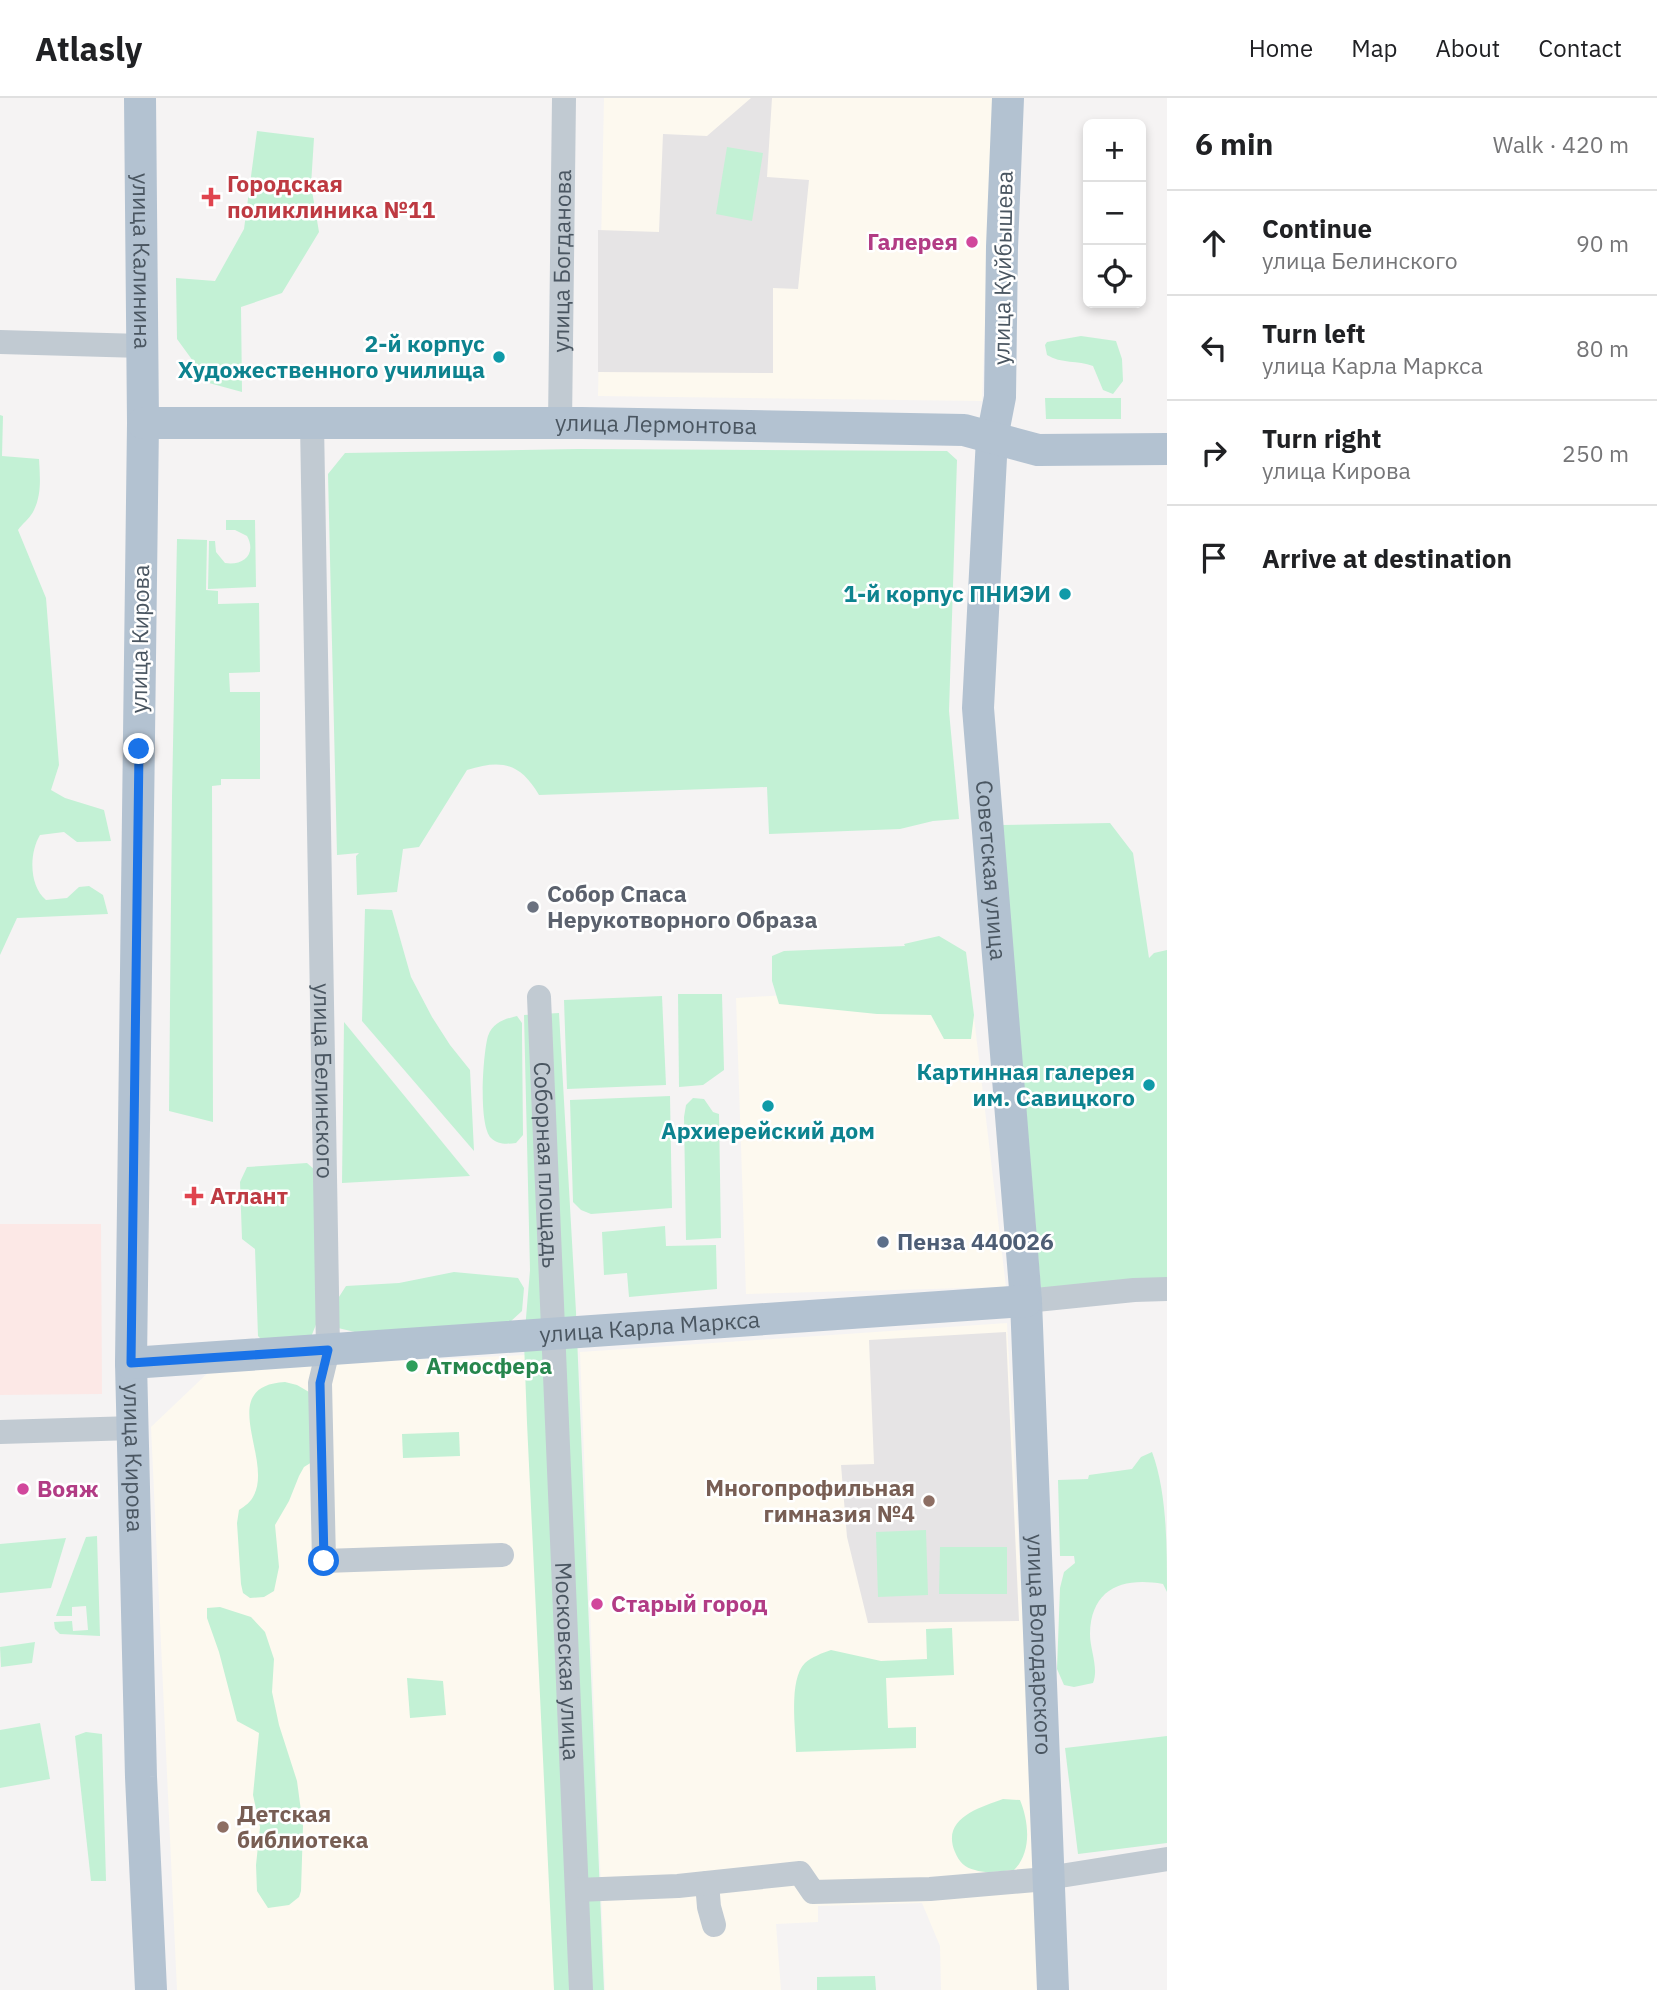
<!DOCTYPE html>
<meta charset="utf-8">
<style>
:root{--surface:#fff;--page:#f6f6f6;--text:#202124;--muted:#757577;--line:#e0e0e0}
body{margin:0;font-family:"IBM Plex Sans",sans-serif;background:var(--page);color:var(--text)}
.controls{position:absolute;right:21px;top:21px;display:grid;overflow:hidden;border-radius:10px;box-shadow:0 4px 10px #0003}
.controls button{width:63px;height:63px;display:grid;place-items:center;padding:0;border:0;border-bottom:2px solid var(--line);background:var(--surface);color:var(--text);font:35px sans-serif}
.stop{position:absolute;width:21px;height:21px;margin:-16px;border:5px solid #1a73e8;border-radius:50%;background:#fff}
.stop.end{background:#1a73e8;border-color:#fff;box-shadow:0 2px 7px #0008}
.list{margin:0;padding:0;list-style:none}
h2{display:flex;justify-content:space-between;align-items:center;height:91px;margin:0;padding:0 28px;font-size:30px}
h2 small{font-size:23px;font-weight:400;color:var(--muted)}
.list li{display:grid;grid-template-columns:46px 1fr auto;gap:21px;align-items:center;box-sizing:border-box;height:105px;padding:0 28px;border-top:2px solid var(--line)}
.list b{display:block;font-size:26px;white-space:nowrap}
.list p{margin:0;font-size:23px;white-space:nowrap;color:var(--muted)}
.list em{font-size:23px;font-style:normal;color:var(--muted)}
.icon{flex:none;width:38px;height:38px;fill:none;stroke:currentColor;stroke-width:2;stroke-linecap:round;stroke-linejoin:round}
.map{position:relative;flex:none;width:1167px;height:1892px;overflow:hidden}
header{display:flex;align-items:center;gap:42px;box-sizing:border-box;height:98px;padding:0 35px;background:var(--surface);border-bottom:2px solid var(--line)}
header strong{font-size:33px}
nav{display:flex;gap:38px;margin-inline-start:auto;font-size:24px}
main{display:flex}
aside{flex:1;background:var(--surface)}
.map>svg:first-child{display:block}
.commercial{fill:#fdf9ef}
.education{fill:#e6e4e5}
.medical{fill:#fce8e6}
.green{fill:#c3f1d5}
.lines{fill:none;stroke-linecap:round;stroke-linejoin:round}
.minor{stroke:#c1cad2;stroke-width:24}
.major{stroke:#b3c2d1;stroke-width:32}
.route{stroke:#1a73e8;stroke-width:9}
.health-dot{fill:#e0444e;stroke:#fff;stroke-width:2.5}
.hotel-dot{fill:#d1479c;stroke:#fff;stroke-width:2.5}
.culture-dot{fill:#0f9aa8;stroke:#fff;stroke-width:2.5}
.worship-dot{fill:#6b7280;stroke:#fff;stroke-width:2.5}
.service-dot{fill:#5c6f8a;stroke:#fff;stroke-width:2.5}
.leisure-dot{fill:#2e9e5b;stroke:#fff;stroke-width:2.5}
.education-dot{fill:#8d6e63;stroke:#fff;stroke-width:2.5}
.labels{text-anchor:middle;stroke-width:5;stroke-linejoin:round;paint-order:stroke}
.health-label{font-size:23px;font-weight:bold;fill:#be3a42;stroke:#fff;text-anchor:start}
.hotel-label{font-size:23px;font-weight:bold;fill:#b23c85;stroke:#fff;text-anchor:start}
.street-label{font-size:23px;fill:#4a5661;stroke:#fff}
.culture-label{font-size:23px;font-weight:bold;fill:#0d838f;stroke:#fff;text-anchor:end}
.worship-label{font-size:23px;font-weight:bold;fill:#5b616d;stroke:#fff;text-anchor:start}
.service-label{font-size:23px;font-weight:bold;fill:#4e5e75;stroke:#fff;text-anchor:start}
.leisure-label{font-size:23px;font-weight:bold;fill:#27864d;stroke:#fff;text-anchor:start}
.education-label{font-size:23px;font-weight:bold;fill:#785e54;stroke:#fff;text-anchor:end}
</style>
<header>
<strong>Atlasly</strong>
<nav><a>Home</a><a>Map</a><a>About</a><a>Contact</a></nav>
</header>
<main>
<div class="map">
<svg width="1167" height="1892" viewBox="0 0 1167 1892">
<rect width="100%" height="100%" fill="#f5f3f3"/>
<g class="commercial">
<polygon points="604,0 994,0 982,303 598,298"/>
<polygon points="970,886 1006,1189 746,1196 736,900"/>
<polygon points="1007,1225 1042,1892 941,1892 940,1848 922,1805 818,1808 818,1824 776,1826 781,1892 605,1892 580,1254"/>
<polygon points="527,1257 556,1892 177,1892 151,1329 213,1270"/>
</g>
<g class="education">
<polygon points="751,0 772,0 767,79 809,82 798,191 773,190 773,275 598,274 598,132 659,134 663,36 707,38"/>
<polygon points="1006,1234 1019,1523 868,1525 847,1439 841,1367 874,1366 869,1242"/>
</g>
<polygon class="medical" points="0,1126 101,1126 102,1296 0,1297"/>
<g class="green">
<polygon points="257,33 314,40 311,87 319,134 282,195 241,209 242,294 209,285 177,241 176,180 215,183 244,131"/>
<polygon points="727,49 763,55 752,123 716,116"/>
<path d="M1081,238l35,5 6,18 1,22 -10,13 -10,-4 -10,-24c-15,-6 -32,-2 -46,-11l-2,-10 2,-3z"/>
<polygon points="1045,300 1121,300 1121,321 1046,321"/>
<path d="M0,317l3,1 -1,40 37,3c1,18 3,36 -6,53 -4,7 -11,12 -15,18l28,68 13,167 -8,25 14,8 39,12 7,31 -34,1 -13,-10 -24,3c-11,18 -11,51 6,65l21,-2 12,-11 10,-1 14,9 5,19 -91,4 -17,37z"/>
<path d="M578,351l369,2 10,9 -8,251 10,108 -26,2 -33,8 -131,5 -2,-47 -228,8c-19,-32 -37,-36 -72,-25l-48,77 -16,2 -6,43 -40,3 -1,-39 3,-3 -22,2 -9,-381 17,-21z"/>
<path d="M226,422h29l1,67 -48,2 1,-48h6l1,11 9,11c18,3 32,-9 22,-27l-12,-6h-9z"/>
<polygon points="177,441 207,442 206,492 218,493 218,506 259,505 260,574 229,575 230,594 260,594 260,681 221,681 221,687 212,688 213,1024 169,1013 172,699"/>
<polygon points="1110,725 1133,755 1149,860 1154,855 1167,852 1167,1186 1041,1193 1002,727"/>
<polygon points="365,811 392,812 411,879 432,919 450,947 470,972 474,1053 362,923"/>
<polygon points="939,838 966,854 974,917 971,941 944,941 931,917 877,916 779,906 772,883 772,858 784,853 905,848 904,846"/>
<polygon points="678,896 722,896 724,972 703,987 679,989"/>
<polygon points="662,898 666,987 567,991 564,902"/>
<polygon points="559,915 576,1214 604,1892 554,1892 527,1325 524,1244 530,1172 524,917"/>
<path d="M517,918l5,7v10l1,102 -7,8c-9,1 -18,2 -25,-5 -13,-13 -8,-85 -3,-102 5,-14 17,-17 29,-20z"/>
<polygon points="344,924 470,1078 342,1085"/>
<polygon points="670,998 672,1110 591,1116 581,1112 573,1104 570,1002"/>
<polygon points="693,1000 704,1001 713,1014 719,1016 721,1140 686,1142 684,1019 686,1007"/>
<polygon points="307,1065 315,1072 319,1219 311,1239 263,1243 258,1238 255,1151 242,1141 240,1084 247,1069"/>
<polygon points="665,1128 666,1148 716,1147 717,1191 629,1199 627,1175 604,1177 602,1134"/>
<polygon points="454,1174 518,1180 524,1190 522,1213 510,1224 355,1234 338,1230 337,1202 346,1188 399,1185"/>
<path d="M285,1284l12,3 12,7 3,70 -8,5 -5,9 -10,25 -14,24 4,42 -5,24 -10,6 -14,1 -7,-5 -2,-9 -4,-61 2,-13c6,-4 12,-8 15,-15 19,-37 -39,-109 31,-113z"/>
<polygon points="459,1334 460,1358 403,1360 402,1336"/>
<path d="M1152,1354c15,40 15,94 15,140l-4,-8c-40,-7 -72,4 -73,50 0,16 9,34 3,49l-19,4 -10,-2 -7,-16 3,-81 4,-16 11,-9 -1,-7h-14l-2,-76 30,-1 1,-4 43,-6 9,-12z"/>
<polygon points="926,1432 928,1497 878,1499 876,1434"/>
<polygon points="97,1438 100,1538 60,1536 55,1531 54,1524 72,1523 73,1533 88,1532 86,1508 72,1509 72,1518 56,1518 86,1439"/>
<polygon points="66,1440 51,1490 0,1495 0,1446"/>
<polygon points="940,1449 1007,1449 1007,1496 939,1496"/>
<polygon points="220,1509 251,1519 265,1534 274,1561 272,1594 279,1627 297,1683 303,1728 301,1793 299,1799 289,1807 268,1810 257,1793 256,1767 260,1729 253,1697 259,1635 237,1623 219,1554 207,1520 207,1510"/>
<path d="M952,1530l2,47 -68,3 2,50 28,-1v21l-120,4c0,-22 -8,-72 9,-89 7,-6 17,-10 26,-13l50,11 46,-2 -1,-30z"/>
<polygon points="35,1544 32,1565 1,1569 0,1549"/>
<polygon points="407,1580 443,1583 446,1617 410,1620"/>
<polygon points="40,1625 50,1681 0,1690 0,1632"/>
<polygon points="86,1634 102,1636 106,1783 91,1783 75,1638"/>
<polygon points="1167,1638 1167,1745 1078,1756 1065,1650"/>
<path d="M1003,1701l17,1c9,22 12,52 -6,70 -12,1 -28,4 -39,0 -10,-2 -16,-8 -20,-18 -14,-33 23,-44 48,-53z"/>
<polygon points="875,1878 876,1892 817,1892 817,1879"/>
</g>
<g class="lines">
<g class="minor">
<polyline points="0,244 142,248"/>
<path id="s1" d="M312,325l16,927 -8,33 4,178 178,-6"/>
<path id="s2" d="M560,326l4,-326"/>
<path id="s3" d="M539,899l42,993"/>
<polyline points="1026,1203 1134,1192 1167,1191"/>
<polyline points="0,1334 134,1330"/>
<polyline points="707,1785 709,1809 714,1827"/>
<polyline points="577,1792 678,1788 800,1775 813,1794 930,1791 1035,1782 1167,1761"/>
</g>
<g class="major">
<path id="s4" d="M140,0l3,325 -12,940 10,414 10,213"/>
<path id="s5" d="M1008,0l-6,149 -2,150 -8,41 -14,270 48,593 27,689"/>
<path id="s6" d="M143,325h439l382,7 74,20 129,-1"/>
<path id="s7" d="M131,1265l895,-62"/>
</g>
</g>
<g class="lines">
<polyline class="route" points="139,651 131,1265 328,1252 320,1285 324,1463"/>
</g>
<g class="health-dot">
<path d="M207.5 88.5h7v7h7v7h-7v7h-7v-7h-7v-7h7z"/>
<path d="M190.5 1087.5h7v7h7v7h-7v7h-7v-7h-7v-7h7z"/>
</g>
<g class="hotel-dot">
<circle cx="972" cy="144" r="7"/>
<circle cx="23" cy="1391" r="7"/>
<circle cx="597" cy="1506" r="7"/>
</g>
<g class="culture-dot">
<circle cx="499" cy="259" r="7"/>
<circle cx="1065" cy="496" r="7"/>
<circle cx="1149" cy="987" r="7"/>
<circle cx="768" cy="1008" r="7"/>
</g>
<circle class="worship-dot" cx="533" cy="809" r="7"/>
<circle class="service-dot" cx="883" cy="1144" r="7"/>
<circle class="leisure-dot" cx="412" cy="1268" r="7"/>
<g class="education-dot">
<circle cx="929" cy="1403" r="7"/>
<circle cx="223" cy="1729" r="7"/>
</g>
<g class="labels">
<g class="health-label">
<text x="227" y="94">Городская<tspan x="227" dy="26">поликлиника №11</tspan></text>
<text x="210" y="1106">Атлант</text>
</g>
<g class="hotel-label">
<text x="958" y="152" text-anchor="end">Галерея</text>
<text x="37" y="1399">Вояж</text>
<text x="611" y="1514">Старый город</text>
</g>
<g class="street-label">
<text dy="8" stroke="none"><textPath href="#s4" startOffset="163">улица Калинина</textPath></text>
<text dy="8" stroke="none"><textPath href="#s2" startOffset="163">улица Богданова</textPath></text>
<text transform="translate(1003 170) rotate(-89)" y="8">улица Куйбышева</text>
<text dy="8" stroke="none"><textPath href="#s6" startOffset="513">улица Лермонтова</textPath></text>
<text transform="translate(140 541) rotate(-89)" y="8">улица Кирова</text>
<text dy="8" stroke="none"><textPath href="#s5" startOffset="774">Советская улица</textPath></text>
<text dy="8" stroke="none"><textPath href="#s1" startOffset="658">улица Белинского</textPath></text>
<text dy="8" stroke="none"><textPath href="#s3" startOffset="168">Соборная площадь</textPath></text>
<text dy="8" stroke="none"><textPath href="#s7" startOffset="520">улица Карла Маркса</textPath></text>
<text dy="8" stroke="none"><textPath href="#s4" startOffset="1360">улица Кирова</textPath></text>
<text dy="8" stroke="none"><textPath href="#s5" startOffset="1550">улица Володарского</textPath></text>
<text dy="8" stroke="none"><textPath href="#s3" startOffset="665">Московская улица</textPath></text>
</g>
<g class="culture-label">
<text x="485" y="254">2-й корпус<tspan x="485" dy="26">Художественного училища</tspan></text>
<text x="1051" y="504">1-й корпус ПНИЭИ</text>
<text x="1135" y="982">Картинная галерея<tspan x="1135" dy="26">им. Савицкого</tspan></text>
<text x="768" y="1041" text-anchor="middle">Архиерейский дом</text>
</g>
<g class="worship-label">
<text x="547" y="804">Собор Спаса<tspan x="547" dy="26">Нерукотворного Образа</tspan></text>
</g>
<g class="service-label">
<text x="897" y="1152">Пенза 440026</text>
</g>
<g class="leisure-label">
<text x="426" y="1276">Атмосфера</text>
</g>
<g class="education-label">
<text x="915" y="1398">Многопрофильная<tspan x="915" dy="26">гимназия №4</tspan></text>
<text x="237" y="1724" text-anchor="start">Детская<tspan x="237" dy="26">библиотека</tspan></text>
</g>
</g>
</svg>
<div class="controls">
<button>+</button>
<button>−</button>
<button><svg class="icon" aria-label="locate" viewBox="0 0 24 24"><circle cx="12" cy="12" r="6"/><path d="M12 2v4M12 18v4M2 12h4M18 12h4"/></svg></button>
</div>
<div class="stop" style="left:324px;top:1463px"></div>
<div class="stop end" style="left:139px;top:651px"></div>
</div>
<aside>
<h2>6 min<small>Walk · 420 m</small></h2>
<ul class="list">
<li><svg class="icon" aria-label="ahead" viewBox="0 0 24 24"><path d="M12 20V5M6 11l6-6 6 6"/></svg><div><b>Continue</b><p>улица Белинского</p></div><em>90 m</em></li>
<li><svg class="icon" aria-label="left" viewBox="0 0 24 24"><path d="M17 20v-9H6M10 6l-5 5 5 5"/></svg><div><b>Turn left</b><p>улица Карла Маркса</p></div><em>80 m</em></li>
<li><svg class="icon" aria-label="right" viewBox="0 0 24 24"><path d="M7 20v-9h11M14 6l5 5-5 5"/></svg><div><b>Turn right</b><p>улица Кирова</p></div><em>250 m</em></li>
<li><svg class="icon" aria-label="arrive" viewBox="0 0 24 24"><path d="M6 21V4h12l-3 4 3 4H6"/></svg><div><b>Arrive at destination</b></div></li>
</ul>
</aside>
</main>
